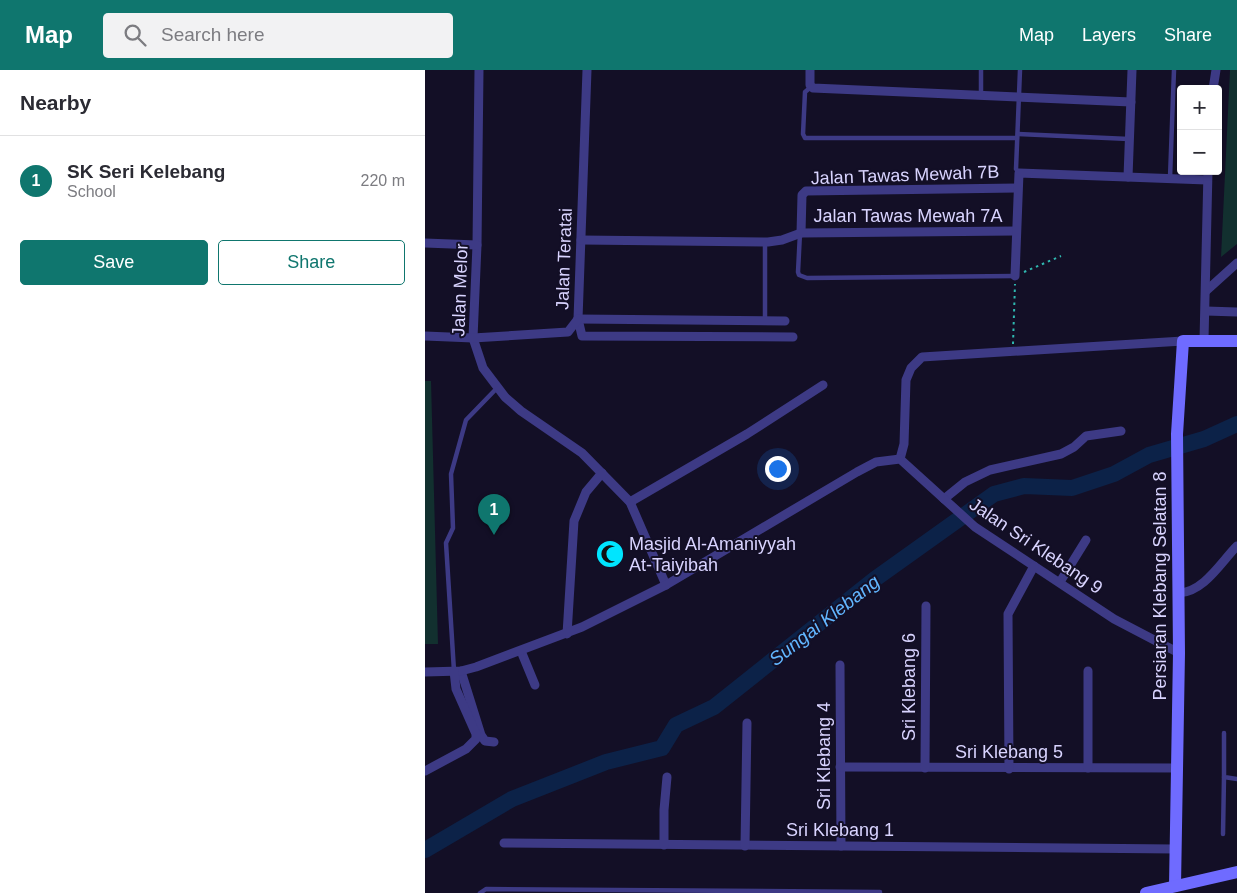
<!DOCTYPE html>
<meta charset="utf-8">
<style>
:root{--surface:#fff;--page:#f2f2f3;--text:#2b2b33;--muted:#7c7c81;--line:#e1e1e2;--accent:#0f766e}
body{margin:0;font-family:Helvetica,sans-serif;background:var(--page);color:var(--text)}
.controls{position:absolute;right:15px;top:15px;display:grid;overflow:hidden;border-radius:5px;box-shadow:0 1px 4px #0004}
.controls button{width:45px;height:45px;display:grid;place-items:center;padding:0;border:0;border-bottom:1px solid var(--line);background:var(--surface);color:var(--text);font:25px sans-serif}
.you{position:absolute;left:352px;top:398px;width:18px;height:18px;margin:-12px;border:4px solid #fff;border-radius:50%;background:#1a73e8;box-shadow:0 0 0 8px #1a73e833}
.badge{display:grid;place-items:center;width:32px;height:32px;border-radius:50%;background:var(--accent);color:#fff;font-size:16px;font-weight:700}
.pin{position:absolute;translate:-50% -41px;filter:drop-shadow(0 1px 2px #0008)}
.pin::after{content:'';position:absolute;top:26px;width:18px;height:15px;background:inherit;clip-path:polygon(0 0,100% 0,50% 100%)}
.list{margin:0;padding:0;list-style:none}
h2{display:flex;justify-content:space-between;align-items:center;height:65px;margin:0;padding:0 20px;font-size:21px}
h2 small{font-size:16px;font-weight:400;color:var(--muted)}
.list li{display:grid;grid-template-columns:32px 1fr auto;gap:15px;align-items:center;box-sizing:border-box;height:90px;padding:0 20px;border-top:1px solid var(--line)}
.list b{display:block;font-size:19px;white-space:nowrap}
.list p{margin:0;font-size:16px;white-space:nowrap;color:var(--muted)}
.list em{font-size:16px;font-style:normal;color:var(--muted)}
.actions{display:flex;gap:10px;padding:15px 20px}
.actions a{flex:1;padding:11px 0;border:1px solid var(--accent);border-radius:5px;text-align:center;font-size:18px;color:var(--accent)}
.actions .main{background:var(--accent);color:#fff}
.icon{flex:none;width:28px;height:28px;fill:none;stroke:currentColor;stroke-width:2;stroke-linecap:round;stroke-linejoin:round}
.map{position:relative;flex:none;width:812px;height:823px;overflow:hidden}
header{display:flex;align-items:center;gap:30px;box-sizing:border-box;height:70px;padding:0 25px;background:var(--accent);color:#fff}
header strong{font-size:24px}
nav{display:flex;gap:28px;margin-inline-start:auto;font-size:18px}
.search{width:350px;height:45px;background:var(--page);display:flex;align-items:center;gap:12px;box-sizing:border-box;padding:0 18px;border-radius:5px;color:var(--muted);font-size:19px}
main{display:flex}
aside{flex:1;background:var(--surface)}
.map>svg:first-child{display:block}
.green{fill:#12302f}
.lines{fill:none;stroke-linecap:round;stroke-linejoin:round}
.river{stroke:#0c2248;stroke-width:16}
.path{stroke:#2fb8b0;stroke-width:2;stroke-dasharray:2.5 4;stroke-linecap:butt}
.lane{stroke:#3d3a85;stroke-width:4.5}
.street{stroke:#3d3a85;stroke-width:9}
.secondary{stroke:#6f6bff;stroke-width:12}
.labels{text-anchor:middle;stroke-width:4;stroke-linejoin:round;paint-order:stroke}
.street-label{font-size:18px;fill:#d9d4ff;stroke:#130f26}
.poi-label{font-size:18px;fill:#d9d4ff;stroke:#130f26;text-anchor:start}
.water-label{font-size:19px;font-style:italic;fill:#62b6ff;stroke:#130f26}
</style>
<header>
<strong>Map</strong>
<div class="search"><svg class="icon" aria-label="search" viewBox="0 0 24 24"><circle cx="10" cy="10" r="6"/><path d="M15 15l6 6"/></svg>Search here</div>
<nav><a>Map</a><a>Layers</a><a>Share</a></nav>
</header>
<main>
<aside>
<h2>Nearby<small></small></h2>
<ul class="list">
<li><span class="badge">1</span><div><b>SK Seri Kelebang</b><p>School</p></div><em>220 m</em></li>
</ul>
<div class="actions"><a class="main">Save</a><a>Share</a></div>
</aside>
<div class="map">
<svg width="812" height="823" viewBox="0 0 812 823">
<rect width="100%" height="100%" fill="#130f26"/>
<g class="green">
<polygon points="805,0 812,0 812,174 796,187"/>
<polygon points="0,311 6,311 13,574 0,574"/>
</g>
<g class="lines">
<polyline class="river" points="0,780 87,729 181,692 237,678 251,655 289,637 450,509 569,424 599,416 647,418 689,404 724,385 779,369 812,354"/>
<g class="path">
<polyline points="599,202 636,186"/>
<polyline points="588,274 590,214"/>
</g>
<g class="lane">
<polyline points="386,17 380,22 378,64 380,68 592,68"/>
<polyline points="556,24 556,0"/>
<polyline points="593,64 704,69"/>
<polyline points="594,103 591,99 595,0"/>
<polyline points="745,108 749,0"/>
<polyline points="375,163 373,202 374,205 382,208 590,206"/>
<polyline points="340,172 340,250"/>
<polyline points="29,601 21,473 28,458 26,404 41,350 72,318"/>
<polyline points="799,663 799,707 812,709"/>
<polyline points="798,764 799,707"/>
<polyline points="55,823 61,819 455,822"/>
</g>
<g class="street">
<polyline points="54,0 52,175 48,268 58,298 80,327 96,341 157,383 205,432 241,515"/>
<polyline points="162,0 153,249 157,266 368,267"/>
<polyline points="385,0 385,15 388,18 706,32"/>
<polyline points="788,19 791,0"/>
<polyline points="703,107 707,0"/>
<polyline points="376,163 377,125 381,121 592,118"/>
<polyline points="156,170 343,172 357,170 376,163 591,161"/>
<polyline points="0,173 52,175"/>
<polyline points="590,206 594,103 782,110"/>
<polyline points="781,221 812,193"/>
<polyline points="781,241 812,242"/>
<polyline points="153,249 360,251"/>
<polyline points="0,266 48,268 143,262 153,249"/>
<polyline points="779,270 783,101"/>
<polyline points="475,389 479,374 481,310 486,298 497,287 758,271"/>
<polyline points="519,429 540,412 565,400 636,384 649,377 661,366 696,361"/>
<polyline points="205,432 322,364 398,315"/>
<polyline points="635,512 661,470"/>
<path d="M754,523c25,-1 42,-31 58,-47"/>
<polyline points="142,564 149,451 161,422 177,403"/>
<polyline points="96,581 110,615"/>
<polyline points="415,595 416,776"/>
<polyline points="36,601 56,665 60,671 69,672"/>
<polyline points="0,602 36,601 51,597 157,557 241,515 432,402 451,392 475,389 550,457 689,549 754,583"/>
<polyline points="415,697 752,698"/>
<polyline points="500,698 501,536"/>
<polyline points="663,698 663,601"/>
<polyline points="584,699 583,544 609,496"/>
<polyline points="0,701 41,679 51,669 51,664 31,619 29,601"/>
<polyline points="79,773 750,779"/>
<polyline points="239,775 239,740 242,707"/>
<polyline points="320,776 322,653"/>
</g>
<g class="secondary">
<polyline points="750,816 754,583 752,364 758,271 812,271"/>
<polyline points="721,823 812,802"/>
</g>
</g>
<defs>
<symbol id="mosque-disc" viewBox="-11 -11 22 22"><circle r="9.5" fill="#00e5ff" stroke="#130f26"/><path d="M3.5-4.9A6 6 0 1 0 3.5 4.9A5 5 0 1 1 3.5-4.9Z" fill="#111"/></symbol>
</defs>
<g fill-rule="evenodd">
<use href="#mosque-disc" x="169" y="468" width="32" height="32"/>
</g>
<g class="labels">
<g class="street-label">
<text transform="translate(480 105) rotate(-2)" y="6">Jalan Tawas Mewah 7B</text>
<text x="483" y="152">Jalan Tawas Mewah 7A</text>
<text transform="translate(139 189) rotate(-88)" y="6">Jalan Teratai</text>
<text transform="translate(35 220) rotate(-88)" y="6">Jalan Melor</text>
<text transform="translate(611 476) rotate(34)" y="6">Jalan Sri Klebang 9</text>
<text transform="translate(735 516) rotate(-90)" y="6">Persiaran Klebang Selatan 8</text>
<text transform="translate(484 617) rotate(-90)" y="6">Sri Klebang 6</text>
<text x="584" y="688">Sri Klebang 5</text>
<text transform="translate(399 686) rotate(-90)" y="6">Sri Klebang 4</text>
<text x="415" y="766">Sri Klebang 1</text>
</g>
<g class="poi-label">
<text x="204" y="480">Masjid Al-Amaniyyah<tspan x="204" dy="21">At-Taiyibah</tspan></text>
</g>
<g class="water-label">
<text transform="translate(399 550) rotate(-38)" y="7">Sungai Klebang</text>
</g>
</g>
</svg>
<div class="controls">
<button>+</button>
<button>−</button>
</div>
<div class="you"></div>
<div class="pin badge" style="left:69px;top:465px">1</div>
</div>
</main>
